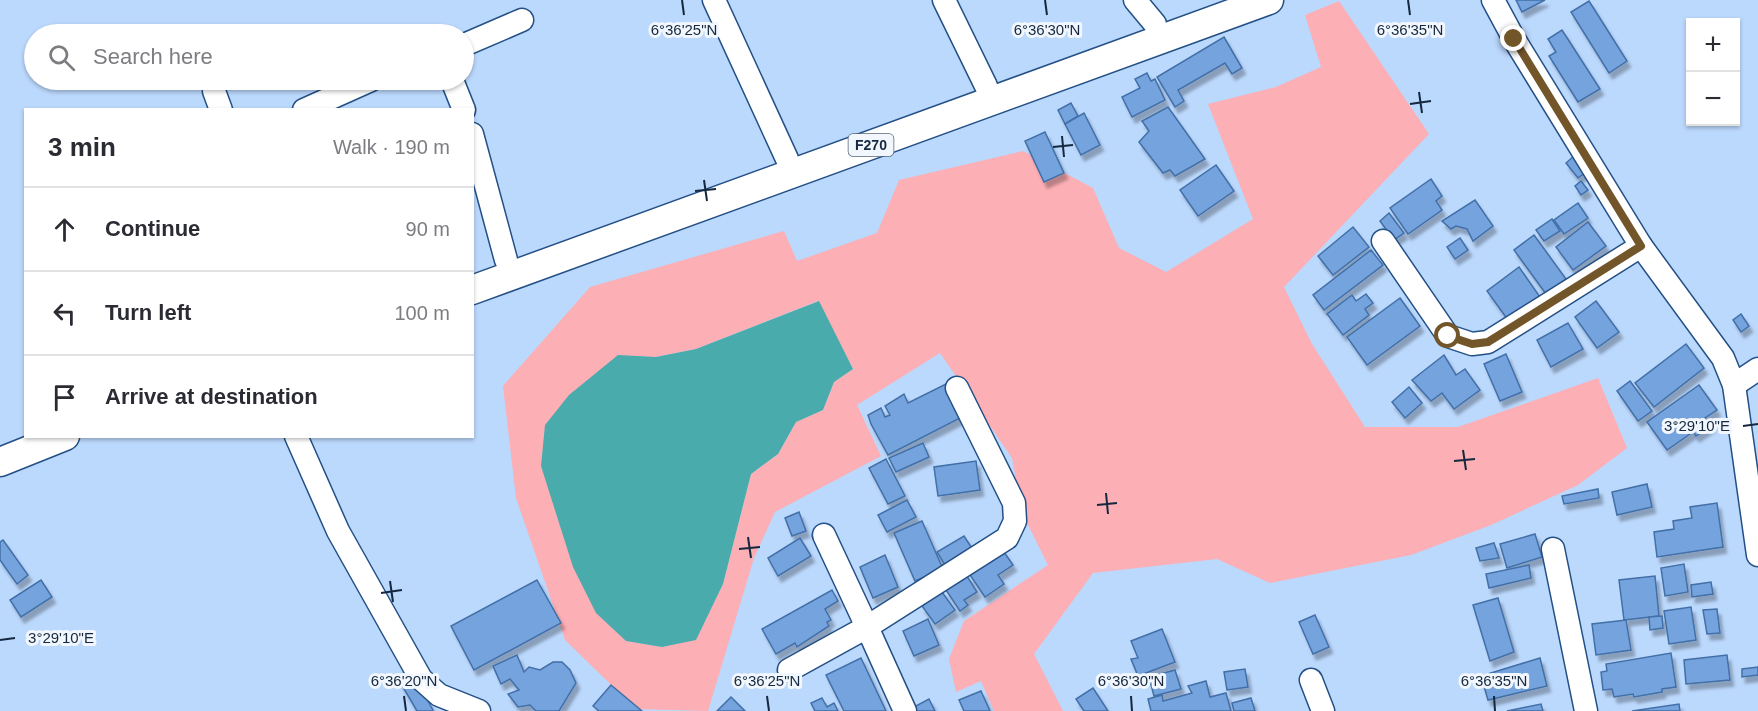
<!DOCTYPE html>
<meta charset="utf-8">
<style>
:root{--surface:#fff;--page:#f2f2f3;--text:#2b2b33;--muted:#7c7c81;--line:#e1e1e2}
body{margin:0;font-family:Arial,sans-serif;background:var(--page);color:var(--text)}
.controls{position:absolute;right:18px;top:18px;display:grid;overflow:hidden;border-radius:0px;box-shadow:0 2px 4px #0004}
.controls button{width:54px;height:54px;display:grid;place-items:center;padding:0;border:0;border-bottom:2px solid var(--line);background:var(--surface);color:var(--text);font:30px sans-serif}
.stop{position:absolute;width:18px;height:18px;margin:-14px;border:4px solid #73552a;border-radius:50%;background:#fff}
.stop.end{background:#73552a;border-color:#fff;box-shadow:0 2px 6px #0008}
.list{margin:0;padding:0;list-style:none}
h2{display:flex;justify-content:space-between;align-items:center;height:78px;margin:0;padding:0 24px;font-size:26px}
h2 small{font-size:20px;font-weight:400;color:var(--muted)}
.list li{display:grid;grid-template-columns:39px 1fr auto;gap:18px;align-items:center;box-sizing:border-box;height:84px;padding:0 24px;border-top:2px solid var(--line)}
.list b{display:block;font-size:22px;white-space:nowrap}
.list em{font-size:20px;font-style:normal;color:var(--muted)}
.icon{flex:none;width:33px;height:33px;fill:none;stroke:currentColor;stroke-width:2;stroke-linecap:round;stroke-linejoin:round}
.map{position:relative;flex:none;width:1758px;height:711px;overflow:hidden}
.search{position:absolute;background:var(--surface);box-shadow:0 2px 4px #0004;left:24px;top:24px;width:450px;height:66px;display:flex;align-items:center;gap:15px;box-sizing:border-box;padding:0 21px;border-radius:33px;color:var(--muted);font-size:22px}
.panel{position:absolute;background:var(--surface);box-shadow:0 2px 4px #0004;left:24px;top:108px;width:450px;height:330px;border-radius:0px}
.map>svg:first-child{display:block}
.green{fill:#fcafb5;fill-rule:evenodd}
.water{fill:#49abab}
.building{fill:#74a3de;stroke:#426fa7;stroke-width:1.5;filter:url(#shadow)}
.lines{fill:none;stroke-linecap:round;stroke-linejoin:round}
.minor-casing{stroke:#235085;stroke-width:25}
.major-casing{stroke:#235085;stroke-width:31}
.minor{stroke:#fff;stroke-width:22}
.major{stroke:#fff;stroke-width:28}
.route{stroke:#73552a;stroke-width:8}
.ticks{fill:none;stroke:#15283f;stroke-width:2}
.labels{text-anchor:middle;stroke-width:6;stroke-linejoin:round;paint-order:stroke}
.shield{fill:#f2f7fd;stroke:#576678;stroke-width:1.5}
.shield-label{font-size:14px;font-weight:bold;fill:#15283f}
.ticks-label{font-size:15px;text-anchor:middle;fill:#15283f;stroke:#f2f7fd;stroke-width:6;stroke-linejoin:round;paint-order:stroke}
</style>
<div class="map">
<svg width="1758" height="711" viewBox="0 0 1758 711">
<defs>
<filter id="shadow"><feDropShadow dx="3.5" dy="6" stdDeviation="1.5" flood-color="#0004"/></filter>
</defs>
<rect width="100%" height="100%" fill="#bbd8fd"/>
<path class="green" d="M1339,1l90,133 -145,153 28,57 53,83h93l140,-49 29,70 -49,37 -87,40 -80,30 -141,28 -53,-24 -124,14 -59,81 29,57h-69l-13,-30 -25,11 -7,-33 15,-38 84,-56 -26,-52 -10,-55 -72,-105 -83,52 24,51 -106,56 -21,46 -46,153 -72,-2 -71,-69 -49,-142 -13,-112 87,-99 194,-56 13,30 80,-28 22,-53 124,-29 70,37 26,60 47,24 87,-53 -45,-115 68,-17 45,-20 -16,-52zM818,301l35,68 -19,13 -11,28 -27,12 -18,32 -27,20 -28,110 -27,55 -34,8 -36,-6 -8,-285 38,1 40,-8z"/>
<polygon class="water" points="819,301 853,369 834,382 823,410 796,422 778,454 751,474 723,584 696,640 662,647 626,641 596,613 573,567 541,466 545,425 569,395 618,355 656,357 696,349"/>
<g class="building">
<polygon points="1516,0 1545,0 1522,12"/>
<polygon points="1589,1 1627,61 1609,73 1571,12"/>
<polygon points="1562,30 1600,89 1578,102 1549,56 1556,52 1548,39"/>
<polygon points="1224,37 1242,68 1232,74 1225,63 1178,90 1184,101 1175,107 1157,77"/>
<polygon points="1147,73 1151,81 1155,79 1165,100 1132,117 1122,97 1140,88 1135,79"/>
<polygon points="1071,103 1078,116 1065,124 1058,110"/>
<polygon points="1168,107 1205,159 1175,176 1170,170 1163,173 1139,142 1149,131 1142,121"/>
<polygon points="1084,113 1100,145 1081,155 1065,124"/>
<polygon points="1045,132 1064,173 1044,182 1025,141"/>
<polygon points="1575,155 1587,171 1578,178 1566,163"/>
<polygon points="1216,165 1234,191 1198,216 1180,190"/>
<polygon points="1431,179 1442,196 1436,201 1442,210 1408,234 1390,208"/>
<polygon points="1581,181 1588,190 1581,195 1575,186"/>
<polygon points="1475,200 1493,226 1473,241 1467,229 1456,226 1451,229 1442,221"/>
<polygon points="1578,203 1588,218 1564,234 1554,220"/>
<polygon points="1389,213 1404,233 1394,240 1380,221"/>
<polygon points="1552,219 1560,231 1544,241 1536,230"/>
<polygon points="1588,222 1606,246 1573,270 1556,247"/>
<polygon points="1353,227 1369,247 1333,275 1318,256"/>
<polygon points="1534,235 1566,279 1546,294 1514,250"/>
<polygon points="1460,238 1468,250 1455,259 1447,247"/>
<polygon points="1371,250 1383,265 1324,310 1313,295"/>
<polygon points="1519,267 1540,297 1508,320 1487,291"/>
<polygon points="1366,294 1373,303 1365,309 1369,315 1343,335 1327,314 1352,295 1356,301"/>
<polygon points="1400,298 1420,326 1367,365 1347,337"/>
<polygon points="1596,301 1619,332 1597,348 1575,317"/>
<polygon points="1741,314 1749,326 1741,332 1733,320"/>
<polygon points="1568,323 1583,349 1551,367 1537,340"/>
<polygon points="1686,344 1704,368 1654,407 1635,383"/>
<polygon points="1506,354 1522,392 1500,401 1484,364"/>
<polygon points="1444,355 1456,375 1465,369 1480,390 1454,409 1442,393 1431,401 1412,380"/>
<polygon points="1630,381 1652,411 1638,421 1617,391"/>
<polygon points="946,384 964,416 888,455 871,424 868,415 881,408 885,417 890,415 885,406 904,394 908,403"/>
<polygon points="1699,385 1717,410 1705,418 1711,426 1696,436 1693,432 1667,450 1647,422"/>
<polygon points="1409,387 1422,403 1405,418 1392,402"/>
<polygon points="923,443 929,457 896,472 889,458"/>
<polygon points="886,459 905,496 888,504 869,468"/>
<polygon points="976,461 980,490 938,496 934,467"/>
<polygon points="1647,484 1652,507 1617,515 1612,492"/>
<polygon points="1598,489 1599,498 1564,504 1562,496"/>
<polygon points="907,500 916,517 887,532 878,515"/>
<polygon points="1717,503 1723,547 1657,557 1654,532 1674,529 1673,521 1692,518 1690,507"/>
<polygon points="799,512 806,531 792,536 785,518"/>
<polygon points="922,521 943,569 915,581 894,533"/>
<polygon points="1535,534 1542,557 1507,568 1500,544"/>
<polygon points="964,536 975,553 948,570 937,552"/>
<polygon points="800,538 811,556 778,576 768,558"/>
<polygon points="3,540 28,575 17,584 0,560 0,542"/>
<polygon points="1494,543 1499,558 1480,561 1476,548"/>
<polygon points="1004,552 1013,565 998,575 1004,584 985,597 970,575"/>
<polygon points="885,555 898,587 873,598 860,567"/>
<polygon points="1684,564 1688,592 1665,596 1661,568"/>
<polygon points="1529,565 1531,578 1489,588 1486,574"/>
<polygon points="967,576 977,592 964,600 968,605 960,611 946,590"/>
<polygon points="1655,576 1659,616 1624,620 1619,580"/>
<polygon points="41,580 52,597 21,617 10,600"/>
<polygon points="537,580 561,623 474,670 451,626"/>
<polygon points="1711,582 1713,594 1692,597 1691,585"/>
<polygon points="832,590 838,601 825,609 831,620 827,622 829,626 797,647 795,643 776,654 762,629"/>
<polygon points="942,592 955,610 935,624 922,606"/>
<polygon points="1498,598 1514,652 1490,661 1473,605"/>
<polygon points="1691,607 1696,640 1669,644 1664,611"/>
<polygon points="1717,609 1720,633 1707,634 1703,610"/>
<polygon points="1315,615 1329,647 1313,654 1299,622"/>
<polygon points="1662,616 1663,628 1650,630 1649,617"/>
<polygon points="928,619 939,645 914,656 903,631"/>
<polygon points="1626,620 1631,650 1596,655 1592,624"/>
<polygon points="1162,629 1175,662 1138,676 1131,659 1138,658 1131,641"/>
<polygon points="1671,653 1676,687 1662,689 1662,692 1634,697 1633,694 1614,697 1612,689 1603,690 1601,672 1607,671 1606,664"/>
<polygon points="517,655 524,672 529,667 540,670 553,662 562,662 570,670 576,683 559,711 536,711 530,705 518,707 508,694 519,690 510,679 501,684 493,666"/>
<polygon points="1727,655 1730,680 1686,684 1684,660"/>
<polygon points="861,658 886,711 844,711 826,675"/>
<polygon points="1540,658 1547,686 1488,700 1481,676"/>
<polygon points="1758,667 1758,675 1742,677 1742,669"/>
<polygon points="410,669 433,710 432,711 417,711 397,677"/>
<polygon points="1245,669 1248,687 1227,690 1224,672"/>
<polygon points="1175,670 1181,689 1154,696 1149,677"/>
<polygon points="1206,681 1210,697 1226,693 1231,711 1151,711 1148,699 1162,695 1163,701 1192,693 1188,686"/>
<polygon points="611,685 642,711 599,711 593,706"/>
<polygon points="1093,688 1108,711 1084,711 1076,699"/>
<polygon points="981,691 990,711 964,711 959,700"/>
<polygon points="731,697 745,711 717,711"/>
<polygon points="822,698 827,707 834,703 838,711 815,711 811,703"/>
<polygon points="1251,698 1255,711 1234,711 1232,703"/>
<polygon points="929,699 935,711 913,711 912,708"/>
<polygon points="1541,704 1543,711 1507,711"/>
<polygon points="1679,704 1680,711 1632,711"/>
</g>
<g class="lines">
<defs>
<g id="minor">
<polyline points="714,0 787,159"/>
<polyline points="944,0 986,86"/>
<polyline points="1135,0 1155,24"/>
<polyline points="1493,0 1514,39 1641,246 1723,358 1734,385 1758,555"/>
<polyline points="464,45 522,20"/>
<polyline points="452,80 464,110"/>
<polyline points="214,91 221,110"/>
<polyline points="304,110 371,80"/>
<polyline points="472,134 506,260"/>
<polyline points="1383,241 1448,336 1472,344 1488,342 1641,246"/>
<polyline points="1734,385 1758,369"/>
<polyline points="296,436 338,531 421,679 439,695 479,711"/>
<polyline points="1553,549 1586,711"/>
<polyline points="789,670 867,627 824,535"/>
<polyline points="1311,680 1323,711"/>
<polyline points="905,711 867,627 1007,538 1015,521 1014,503 957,388"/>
</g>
<g id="major">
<polyline points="472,290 1269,0"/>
<polyline points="0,462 65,436"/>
</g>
</defs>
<use href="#minor" class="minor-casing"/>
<use href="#major" class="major-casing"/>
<use href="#minor" class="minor"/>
<use href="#major" class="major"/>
</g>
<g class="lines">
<polyline class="route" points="1448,336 1472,344 1488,342 1641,246 1514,39"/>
</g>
<path class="ticks" d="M682,0l2,15M1045,0l2,15M1408,0l2,15M1419,92l3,21M1410,104l21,-3M1062,136l2,21M1053,147l20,-2M704,180l3,21M695,191l21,-2M1743,426l15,-2M1463,450l3,20M1454,461l21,-2M1106,493l2,21M1097,505l20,-2M748,537l3,21M739,549l21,-2M390,581l3,21M381,593l21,-3M0,640l15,-2M404,696l2,15M767,696l2,15M1131,696l1,15M1494,696l1,15"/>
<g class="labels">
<rect class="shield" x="848.5" y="134" width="45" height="22" rx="4.5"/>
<g class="shield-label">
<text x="871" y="150">F270</text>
</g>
</g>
<g class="ticks-label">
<text x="684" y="35">6°36'25"N</text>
<text x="1047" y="35">6°36'30"N</text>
<text x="1410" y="35">6°36'35"N</text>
<text x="1697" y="431">3°29'10"E</text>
<text x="61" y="643">3°29'10"E</text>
<text x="404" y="686">6°36'20"N</text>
<text x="767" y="686">6°36'25"N</text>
<text x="1131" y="686">6°36'30"N</text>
<text x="1494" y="686">6°36'35"N</text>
</g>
</svg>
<div class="controls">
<button>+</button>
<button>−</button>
</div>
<div class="stop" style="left:1448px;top:336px"></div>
<div class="stop end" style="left:1514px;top:39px"></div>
<div class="search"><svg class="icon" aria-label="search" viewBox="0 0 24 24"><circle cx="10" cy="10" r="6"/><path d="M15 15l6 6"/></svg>Search here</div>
<section class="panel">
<h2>3 min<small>Walk · 190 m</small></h2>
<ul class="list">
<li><svg class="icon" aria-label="ahead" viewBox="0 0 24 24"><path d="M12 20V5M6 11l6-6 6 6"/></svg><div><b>Continue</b></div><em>90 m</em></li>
<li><svg class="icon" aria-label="left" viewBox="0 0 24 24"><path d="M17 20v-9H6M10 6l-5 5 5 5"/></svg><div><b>Turn left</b></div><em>100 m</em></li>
<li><svg class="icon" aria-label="arrive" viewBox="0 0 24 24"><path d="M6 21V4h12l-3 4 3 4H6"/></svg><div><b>Arrive at destination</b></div></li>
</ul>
</section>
</div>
